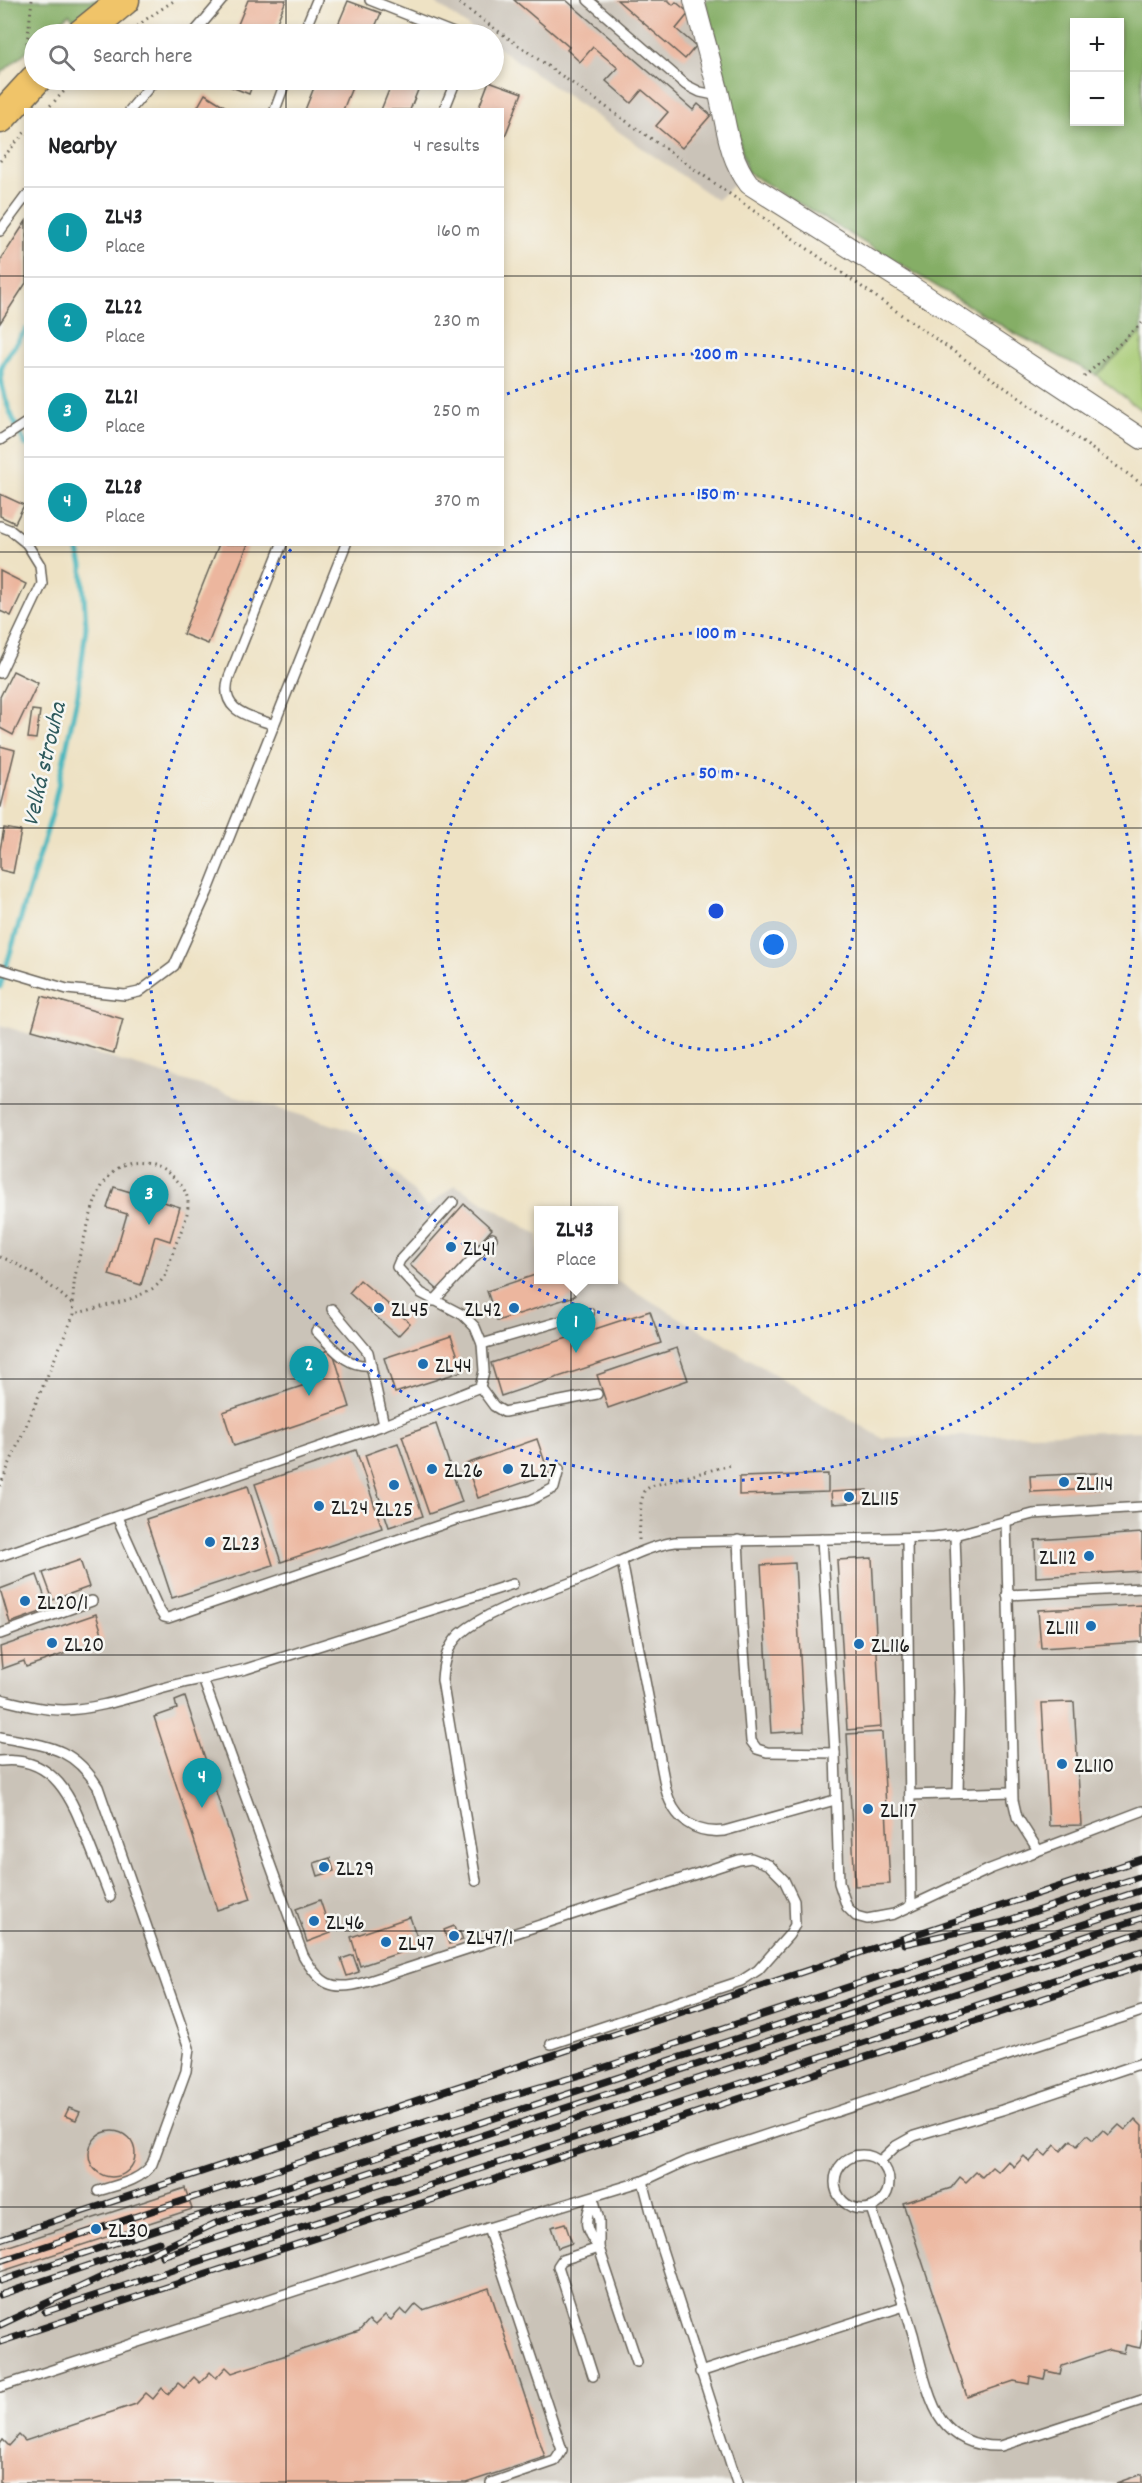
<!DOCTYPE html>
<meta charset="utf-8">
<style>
:root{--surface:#fff;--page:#f6f6f6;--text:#202124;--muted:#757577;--line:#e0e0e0;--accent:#1f6fb2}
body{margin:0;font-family:Dekko,sans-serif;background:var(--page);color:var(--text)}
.controls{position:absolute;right:18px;top:18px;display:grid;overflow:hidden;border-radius:0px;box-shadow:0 3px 9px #0003}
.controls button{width:54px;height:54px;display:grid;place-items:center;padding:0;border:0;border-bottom:2px solid var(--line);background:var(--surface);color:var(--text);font:30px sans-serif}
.you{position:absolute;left:774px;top:945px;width:21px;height:21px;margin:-15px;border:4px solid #fff;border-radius:50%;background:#1a73e8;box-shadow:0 0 0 9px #1a73e833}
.badge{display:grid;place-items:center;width:39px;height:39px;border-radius:50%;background:var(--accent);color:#fff;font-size:20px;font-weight:700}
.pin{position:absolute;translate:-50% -50px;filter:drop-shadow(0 2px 3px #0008)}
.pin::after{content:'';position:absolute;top:32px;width:21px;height:18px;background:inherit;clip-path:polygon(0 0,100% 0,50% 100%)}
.popup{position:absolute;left:534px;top:1206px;width:84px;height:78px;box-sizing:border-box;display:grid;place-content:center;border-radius:0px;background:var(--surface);filter:drop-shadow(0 2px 4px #0005);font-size:20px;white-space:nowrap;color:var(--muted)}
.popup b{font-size:22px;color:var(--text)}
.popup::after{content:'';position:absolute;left:50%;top:100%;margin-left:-12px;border:12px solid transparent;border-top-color:var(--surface)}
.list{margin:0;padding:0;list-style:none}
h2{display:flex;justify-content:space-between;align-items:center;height:78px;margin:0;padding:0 24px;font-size:26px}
h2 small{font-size:20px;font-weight:400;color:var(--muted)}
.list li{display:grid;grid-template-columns:39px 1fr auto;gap:18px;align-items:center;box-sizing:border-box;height:90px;padding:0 24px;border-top:2px solid var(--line)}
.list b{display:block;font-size:22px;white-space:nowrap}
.list p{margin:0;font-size:20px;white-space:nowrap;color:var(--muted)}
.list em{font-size:20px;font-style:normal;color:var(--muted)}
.icon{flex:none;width:33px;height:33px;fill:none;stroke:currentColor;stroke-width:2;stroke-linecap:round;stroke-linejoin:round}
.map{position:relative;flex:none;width:1142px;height:2483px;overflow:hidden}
.search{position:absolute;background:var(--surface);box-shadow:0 3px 9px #0003;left:24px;top:24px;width:480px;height:66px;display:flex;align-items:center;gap:15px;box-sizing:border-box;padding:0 21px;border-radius:33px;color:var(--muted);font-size:22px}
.panel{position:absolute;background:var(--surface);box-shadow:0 3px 9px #0003;left:24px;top:108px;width:480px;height:438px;border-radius:0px}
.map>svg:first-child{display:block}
.industrial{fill:#cac3b8}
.green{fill:#a7ca74;stroke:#627348;stroke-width:1.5}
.forest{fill:#85ae66;stroke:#506541;stroke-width:1.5;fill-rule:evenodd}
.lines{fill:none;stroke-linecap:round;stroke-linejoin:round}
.stream{stroke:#48b7be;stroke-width:5}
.building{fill:#ecb69e}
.service-casing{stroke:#666157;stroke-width:12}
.minor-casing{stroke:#666157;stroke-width:22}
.primary-casing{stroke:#666157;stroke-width:33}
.path{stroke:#666157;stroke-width:3;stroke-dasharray:1.5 4.5;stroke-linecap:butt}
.service{stroke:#fff;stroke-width:9}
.minor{stroke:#fff;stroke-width:20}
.primary{stroke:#f0c469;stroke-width:30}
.rail-casing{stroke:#1c1c1c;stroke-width:7}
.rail{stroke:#f6f6f2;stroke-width:4.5;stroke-dasharray:14;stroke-linecap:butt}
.grid{fill:none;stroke:#1c1c1c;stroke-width:1.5;stroke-opacity:0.55}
.ring{fill:none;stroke:#1d4ed8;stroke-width:3;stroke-dasharray:3 6}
.poi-dot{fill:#1f6fb2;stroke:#f6f6f2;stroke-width:2}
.labels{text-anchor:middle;stroke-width:5;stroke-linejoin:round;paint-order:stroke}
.poi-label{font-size:22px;fill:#1c1c1c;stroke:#f6f6f2;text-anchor:start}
.water-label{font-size:24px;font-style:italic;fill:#2e5a5d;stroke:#f6f6f2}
.centre{fill:#1d4ed8;stroke:#f6f6f2;stroke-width:3}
.ring-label{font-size:18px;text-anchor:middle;font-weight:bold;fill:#1d4ed8;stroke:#f6f6f2;stroke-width:5;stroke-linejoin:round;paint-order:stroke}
</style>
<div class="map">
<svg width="1142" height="2483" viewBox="0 0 1142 2483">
<rect width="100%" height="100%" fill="#f6f6f2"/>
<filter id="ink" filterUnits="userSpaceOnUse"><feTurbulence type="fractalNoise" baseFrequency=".0167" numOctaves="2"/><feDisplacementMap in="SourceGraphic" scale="12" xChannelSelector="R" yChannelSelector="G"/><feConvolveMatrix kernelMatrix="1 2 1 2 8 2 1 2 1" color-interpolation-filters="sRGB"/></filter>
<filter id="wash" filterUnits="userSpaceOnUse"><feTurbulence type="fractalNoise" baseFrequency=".008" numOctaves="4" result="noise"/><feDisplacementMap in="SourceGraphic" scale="24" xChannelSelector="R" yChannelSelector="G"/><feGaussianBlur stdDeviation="1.35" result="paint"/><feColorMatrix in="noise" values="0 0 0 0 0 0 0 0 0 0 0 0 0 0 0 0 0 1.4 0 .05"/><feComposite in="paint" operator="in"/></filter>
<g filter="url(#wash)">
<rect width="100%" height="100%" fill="#eee2c4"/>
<g class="industrial">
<polygon points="431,0 705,0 747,172 717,200 494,45 494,34 479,34"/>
<polygon points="0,1025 360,1133 427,1207 455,1185 538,1235 538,1280 614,1279 882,1438 1142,1431 1142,2483 0,2483"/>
</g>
<polygon class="green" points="1142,332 1142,411 1096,375"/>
<g class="forest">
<polygon points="0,0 104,0 77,22 69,14 46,34 34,34 34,45 0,74"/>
<path d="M705,0h437v332l-46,43 -82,-42 -267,-161zM1074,22h46v100h-46z"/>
</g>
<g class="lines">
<g class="stream">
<path d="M26,330c-8,12 -21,26 -25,40 -1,23 14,56 25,75"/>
<polyline points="0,987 52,814 78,693 86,627 82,565 76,544"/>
</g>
</g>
<g id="blocks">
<g class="building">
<polygon points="248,0 286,0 272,34 234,34"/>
<polygon points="514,0 566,0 693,110 698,104 711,115 682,148 656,126 668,112 642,90 631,103 606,81 618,68 593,47 580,62 567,50 569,47"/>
<polygon points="617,0 668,0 673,5 676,2 689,13 676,29 696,46 685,59"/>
<polygon points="348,1 381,13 372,34 334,34"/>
<polygon points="214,80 254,80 249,94"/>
<polygon points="317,80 355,80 343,110 305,110"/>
<polygon points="393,80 422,80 410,110 381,110"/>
<polygon points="489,81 522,93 503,141 502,110 478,110"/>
<polygon points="205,94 231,110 196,110"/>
<polygon points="26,221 26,283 0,323 0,261"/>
<polygon points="0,494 24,505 15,523 0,516"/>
<polygon points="219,544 248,544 208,644 183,634"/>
<polygon points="0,571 26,584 11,616 0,611"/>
<polygon points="13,671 38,683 13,735 0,728 0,697"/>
<polygon points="32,710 40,711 36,739 28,738"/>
<polygon points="0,746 15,750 1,807 0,807"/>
<polygon points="4,828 21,831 13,873 0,870 0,850"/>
<polygon points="42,996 123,1019 114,1053 32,1030"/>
<polygon points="114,1187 180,1207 170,1241 155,1236 141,1285 109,1275 127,1214 107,1208"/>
<polygon points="464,1204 492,1229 438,1290 410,1265"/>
<polygon points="538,1274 538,1280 570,1280 575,1296 497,1321 487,1291"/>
<polygon points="360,1280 410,1323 398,1336 349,1293"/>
<polygon points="650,1311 661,1343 501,1396 491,1363"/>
<polygon points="451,1336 463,1371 395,1393 384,1358"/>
<polygon points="677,1348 688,1380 608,1408 597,1375"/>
<polygon points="332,1349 350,1407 234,1446 223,1412 308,1384 300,1360"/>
<polygon points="436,1424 462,1502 429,1514 402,1436"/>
<polygon points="537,1439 549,1474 478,1498 466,1464"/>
<polygon points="398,1443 423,1516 389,1527 365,1455"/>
<polygon points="356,1450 382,1528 281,1562 255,1484"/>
<polygon points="1097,1473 1098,1489 1031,1492 1030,1476"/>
<polygon points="828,1474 828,1492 739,1495 739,1477"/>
<polygon points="248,1486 273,1565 172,1598 146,1519"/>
<polygon points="867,1490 867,1502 832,1504 831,1492"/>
<polygon points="1142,1533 1142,1571 1036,1577 1035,1540"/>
<polygon points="872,1558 881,1727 847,1730 837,1560"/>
<polygon points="80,1560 89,1587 53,1600 43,1573"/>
<polygon points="795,1563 804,1731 771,1733 761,1565"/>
<polygon points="37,1575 49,1609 10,1623 0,1589"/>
<polygon points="1142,1605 1142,1642 1041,1648 1038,1610"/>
<polygon points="96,1614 104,1640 26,1667 24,1661 2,1669 0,1647"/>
<polygon points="185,1697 251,1899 217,1910 154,1717 177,1709 175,1701"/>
<polygon points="1074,1702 1081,1825 1049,1826 1042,1703"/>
<polygon points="882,1732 890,1884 855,1886 847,1734"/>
<polygon points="330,1858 334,1871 318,1876 314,1863"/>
<polygon points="320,1900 331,1933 307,1942 296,1909"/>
<polygon points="410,1917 420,1946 360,1966 351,1937"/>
<polygon points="454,1926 456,1933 460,1932 463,1940 449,1944 444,1930"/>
<polygon points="353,1955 359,1972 347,1976 341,1959"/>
<polygon points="69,2108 80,2112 76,2120 65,2116"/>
<polygon points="1135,2119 1142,2126 1142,2339 1140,2348 1126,2345 1124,2353 1109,2350 1062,2366 1060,2374 1046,2371 1044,2379 1030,2376 1029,2384 1014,2381 967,2397 903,2203 951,2188 960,2177 966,2182 976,2172 982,2177 992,2167 998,2172 1008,2161 1014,2167 1024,2156 1030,2162 1040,2151 1046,2156 1055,2145 1061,2151 1071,2140 1077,2146 1087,2135 1093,2140 1103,2130 1109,2135 1119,2125 1125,2130"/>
<circle cx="112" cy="2154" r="23"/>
<polygon points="185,2188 192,2209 0,2272 0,2249"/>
<polygon points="565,2223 572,2243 558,2248 551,2227"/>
<polygon points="489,2288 545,2457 466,2483 0,2483 0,2444 3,2440 9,2446 19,2435 25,2441 136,2404 146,2393 153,2399 162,2388 168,2394 178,2383 184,2388 194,2377 200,2383 210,2372 216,2378 226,2367 232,2373 359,2331 369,2320 375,2325 385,2315 391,2320 401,2309 407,2315 416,2304 423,2310"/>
<polygon points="1142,2474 1142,2483 1116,2483"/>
</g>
</g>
</g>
<g filter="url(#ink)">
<use href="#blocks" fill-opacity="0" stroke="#666157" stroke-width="1.5"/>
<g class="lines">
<defs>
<g id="service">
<polyline points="370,0 456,34"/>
<polyline points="588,0 686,85 700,92 719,96"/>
<polyline points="193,34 222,0"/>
<polyline points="303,34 317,0"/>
<polyline points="130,110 155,80"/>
<polyline points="275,110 286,80"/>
<polyline points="444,110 456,80"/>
<polyline points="0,231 26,196"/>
<polyline points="0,440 26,423"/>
<polyline points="0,526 10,530 26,543"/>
<polyline points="0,673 42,584 40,565 27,544"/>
<path d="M274,725c-25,-9 -56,-14 -45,-48l53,-133"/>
<polyline points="0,969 67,989 125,995 139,992 174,966 207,893 346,544"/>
<polyline points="434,1301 492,1238"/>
<polyline points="332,1309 368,1352 384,1425"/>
<path d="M316,1331c17,16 30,37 55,34"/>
<polyline points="482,1344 589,1313"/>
<polyline points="480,1387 494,1406 504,1412 597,1394"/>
<polyline points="117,1517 158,1608 164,1617 168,1618 461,1518 531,1500 554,1488 559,1469"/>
<polyline points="1006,1521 1013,1800 1017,1817 1038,1850"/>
<polyline points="955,1535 960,1692 958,1793"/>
<polyline points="907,1538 911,1906"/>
<polyline points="822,1539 835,1753 839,1883 847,1907 856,1916 867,1919 894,1914 990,1869 1142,1811"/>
<polyline points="738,1540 742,1625 751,1741 757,1749 767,1752 835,1753"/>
<polyline points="0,1556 384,1425 480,1387 484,1371 482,1344 475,1327 463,1315 421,1293 397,1267 400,1260 453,1202"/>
<path d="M622,1561l44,229c8,29 28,44 58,41l111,-31"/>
<polyline points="1007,1595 1142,1588"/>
<polyline points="0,1634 92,1601"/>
<polyline points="203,1679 246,1669 513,1584"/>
<path d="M0,1699c21,5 42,11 64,11 46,-1 93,-24 139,-31l100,276c17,30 29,37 63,27l373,-122 12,-2 18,7 15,15 10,21 1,24 -6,10 -31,35 -17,11 -190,63"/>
<path d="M0,1737c45,9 72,8 98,50l91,261 -3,23 -34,93c-11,17 -35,21 -54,27"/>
<path d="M0,1761c55,-6 72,38 88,80 7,18 15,37 22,56"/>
<polyline points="910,1795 1012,1792"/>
<path d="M476,1881l-34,-201c1,-18 5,-33 18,-46 31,-27 87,-41 125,-57 30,-12 58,-30 90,-35l259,-5 24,-3 75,-20 109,-7"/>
<circle cx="862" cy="2182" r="27"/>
<polyline points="880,2161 896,2146 914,2136 1002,2110 1142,2063"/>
<polyline points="643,2181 656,2231 737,2483"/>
<path d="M593,2197l6,23v28c-17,-21 -14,-27 -6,-51z"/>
<path d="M871,2208c14,42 29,83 42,126 6,23 15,68 29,86 15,20 35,27 59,26l141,-46"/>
<polyline points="488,2228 562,2450 555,2461 491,2483"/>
<polyline points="700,2372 904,2306"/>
<polyline points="593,2376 558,2266 562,2260 599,2248 637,2362"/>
<polyline points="0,2387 488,2228 643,2181 684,2162 1142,2011"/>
</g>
<path id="minor" d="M694,0c8,31 17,62 25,94 8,33 9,62 30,90l174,110 219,145"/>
<g id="primary">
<polyline points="82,34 124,0"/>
<polyline points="0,118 35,80"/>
</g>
</defs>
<use href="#service" class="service-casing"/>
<use href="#minor" class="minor-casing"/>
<use href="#primary" class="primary-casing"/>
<g class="path">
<polyline points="32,0 26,52 33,56"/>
<polyline points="454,0 1142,484"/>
<polyline points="128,34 145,20 175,0"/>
<polyline points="46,110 75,80"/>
<polyline points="0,161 26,131"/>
<polyline points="1084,377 1142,323"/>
<path d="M0,1257c23,7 55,31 73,48"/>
<path d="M0,1486l74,-172c-4,-30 6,-60 14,-89 6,-22 13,-50 37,-60 22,-10 61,12 63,37 1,14 -8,31 -13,44 -5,13 -7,31 -19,40 -20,15 -58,21 -82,28"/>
<polyline points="639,1540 641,1503 644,1491 651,1486 731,1465"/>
</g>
<use href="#service" class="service"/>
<use href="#minor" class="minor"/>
<use href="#primary" class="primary"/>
<defs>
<g id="rail">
<polyline points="904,1944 1000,1923 1142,1876"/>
<polyline points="0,2239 1142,1859"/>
<polyline points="162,2256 1142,1932"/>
<polyline points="0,2261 431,2119 584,2074 1142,1890"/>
<polyline points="0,2281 1142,1905"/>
<polyline points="0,2295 159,2242"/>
<polyline points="45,2312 1142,1951"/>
<polyline points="0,2325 216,2223 1142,1918"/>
<polyline points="0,2342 1142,1966"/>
</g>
</defs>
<use href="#rail" class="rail-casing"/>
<use href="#rail" class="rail"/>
</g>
</g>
<path class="grid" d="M286,0v34M571,0v2483M856,0v2483M286,80v30M0,276h26M502,276h640M286,544v1939M0,552h1142M0,828h1142M0,1104h1142M0,1379h1142M0,1655h1142M0,1931h1142M0,2207h1142"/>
<g class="ring">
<circle cx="716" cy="911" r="139"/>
<circle cx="716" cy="911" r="279"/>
<circle cx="716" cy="911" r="418"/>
<path d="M1140 1273A558 558 0 1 1 295 545M507 394A558 558 0 0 1 1140 549"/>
</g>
<g class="poi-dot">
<circle cx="451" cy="1247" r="6"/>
<circle cx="379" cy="1308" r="6"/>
<circle cx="514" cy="1308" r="6"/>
<circle cx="423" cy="1364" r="6"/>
<circle cx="432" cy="1469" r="6"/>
<circle cx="508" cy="1469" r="6"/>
<circle cx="1064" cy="1482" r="6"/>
<circle cx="394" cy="1485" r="6"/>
<circle cx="849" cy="1497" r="6"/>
<circle cx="319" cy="1506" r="6"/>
<circle cx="210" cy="1542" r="6"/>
<circle cx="1089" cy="1556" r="6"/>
<circle cx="25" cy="1601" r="6"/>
<circle cx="1091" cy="1626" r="6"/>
<circle cx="52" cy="1643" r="6"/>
<circle cx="859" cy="1644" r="6"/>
<circle cx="1062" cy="1764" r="6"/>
<circle cx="868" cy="1809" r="6"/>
<circle cx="324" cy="1867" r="6"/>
<circle cx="314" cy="1921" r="6"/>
<circle cx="454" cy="1936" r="6"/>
<circle cx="386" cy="1942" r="6"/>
<circle cx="96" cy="2229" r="6"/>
</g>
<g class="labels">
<g class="poi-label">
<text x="463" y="1255">ZL41</text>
<text x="391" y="1316">ZL45</text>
<text x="502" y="1316" text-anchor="end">ZL42</text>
<text x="435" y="1372">ZL44</text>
<text x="444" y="1477">ZL26</text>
<text x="520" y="1477">ZL27</text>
<text x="1076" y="1490">ZL114</text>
<text x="861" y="1505">ZL115</text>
<text x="331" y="1514">ZL24</text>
<text x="394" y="1516" text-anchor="middle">ZL25</text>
<text x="222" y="1550">ZL23</text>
<text x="1077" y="1564" text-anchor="end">ZL112</text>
<text x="37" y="1609">ZL20/1</text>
<text x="1079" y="1634" text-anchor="end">ZL111</text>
<text x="64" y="1651">ZL20</text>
<text x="871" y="1652">ZL116</text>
<text x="1074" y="1772">ZL110</text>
<text x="880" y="1817">ZL117</text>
<text x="336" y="1875">ZL29</text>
<text x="326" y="1929">ZL46</text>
<text x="466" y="1944">ZL47/1</text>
<text x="398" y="1950">ZL47</text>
<text x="108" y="2237">ZL30</text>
</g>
<g class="water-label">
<text transform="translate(43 764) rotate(-77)" y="8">Velká strouha</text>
</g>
</g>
<circle cx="716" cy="911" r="9" class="centre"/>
<g class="ring-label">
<text x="716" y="359">200 m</text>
<text x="716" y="499">150 m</text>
<text x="716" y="638">100 m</text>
<text x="716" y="778">50 m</text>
</g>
</svg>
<div class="controls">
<button>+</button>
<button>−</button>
</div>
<div class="you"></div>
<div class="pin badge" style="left:576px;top:1353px;background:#0f9aa8">1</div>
<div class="popup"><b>ZL43</b>Place</div>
<div class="pin badge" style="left:309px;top:1396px;background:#0f9aa8">2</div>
<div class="pin badge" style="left:149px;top:1225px;background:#0f9aa8">3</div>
<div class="pin badge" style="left:202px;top:1808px;background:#0f9aa8">4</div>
<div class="search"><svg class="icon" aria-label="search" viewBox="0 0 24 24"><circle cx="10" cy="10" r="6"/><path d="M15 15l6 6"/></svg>Search here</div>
<section class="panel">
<h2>Nearby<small>4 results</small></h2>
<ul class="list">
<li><span class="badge" style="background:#0f9aa8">1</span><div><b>ZL43</b><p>Place</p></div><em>160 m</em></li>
<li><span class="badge" style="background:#0f9aa8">2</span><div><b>ZL22</b><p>Place</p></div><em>230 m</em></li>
<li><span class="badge" style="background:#0f9aa8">3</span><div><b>ZL21</b><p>Place</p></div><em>250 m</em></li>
<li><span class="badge" style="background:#0f9aa8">4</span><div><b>ZL28</b><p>Place</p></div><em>370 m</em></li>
</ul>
</section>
</div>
